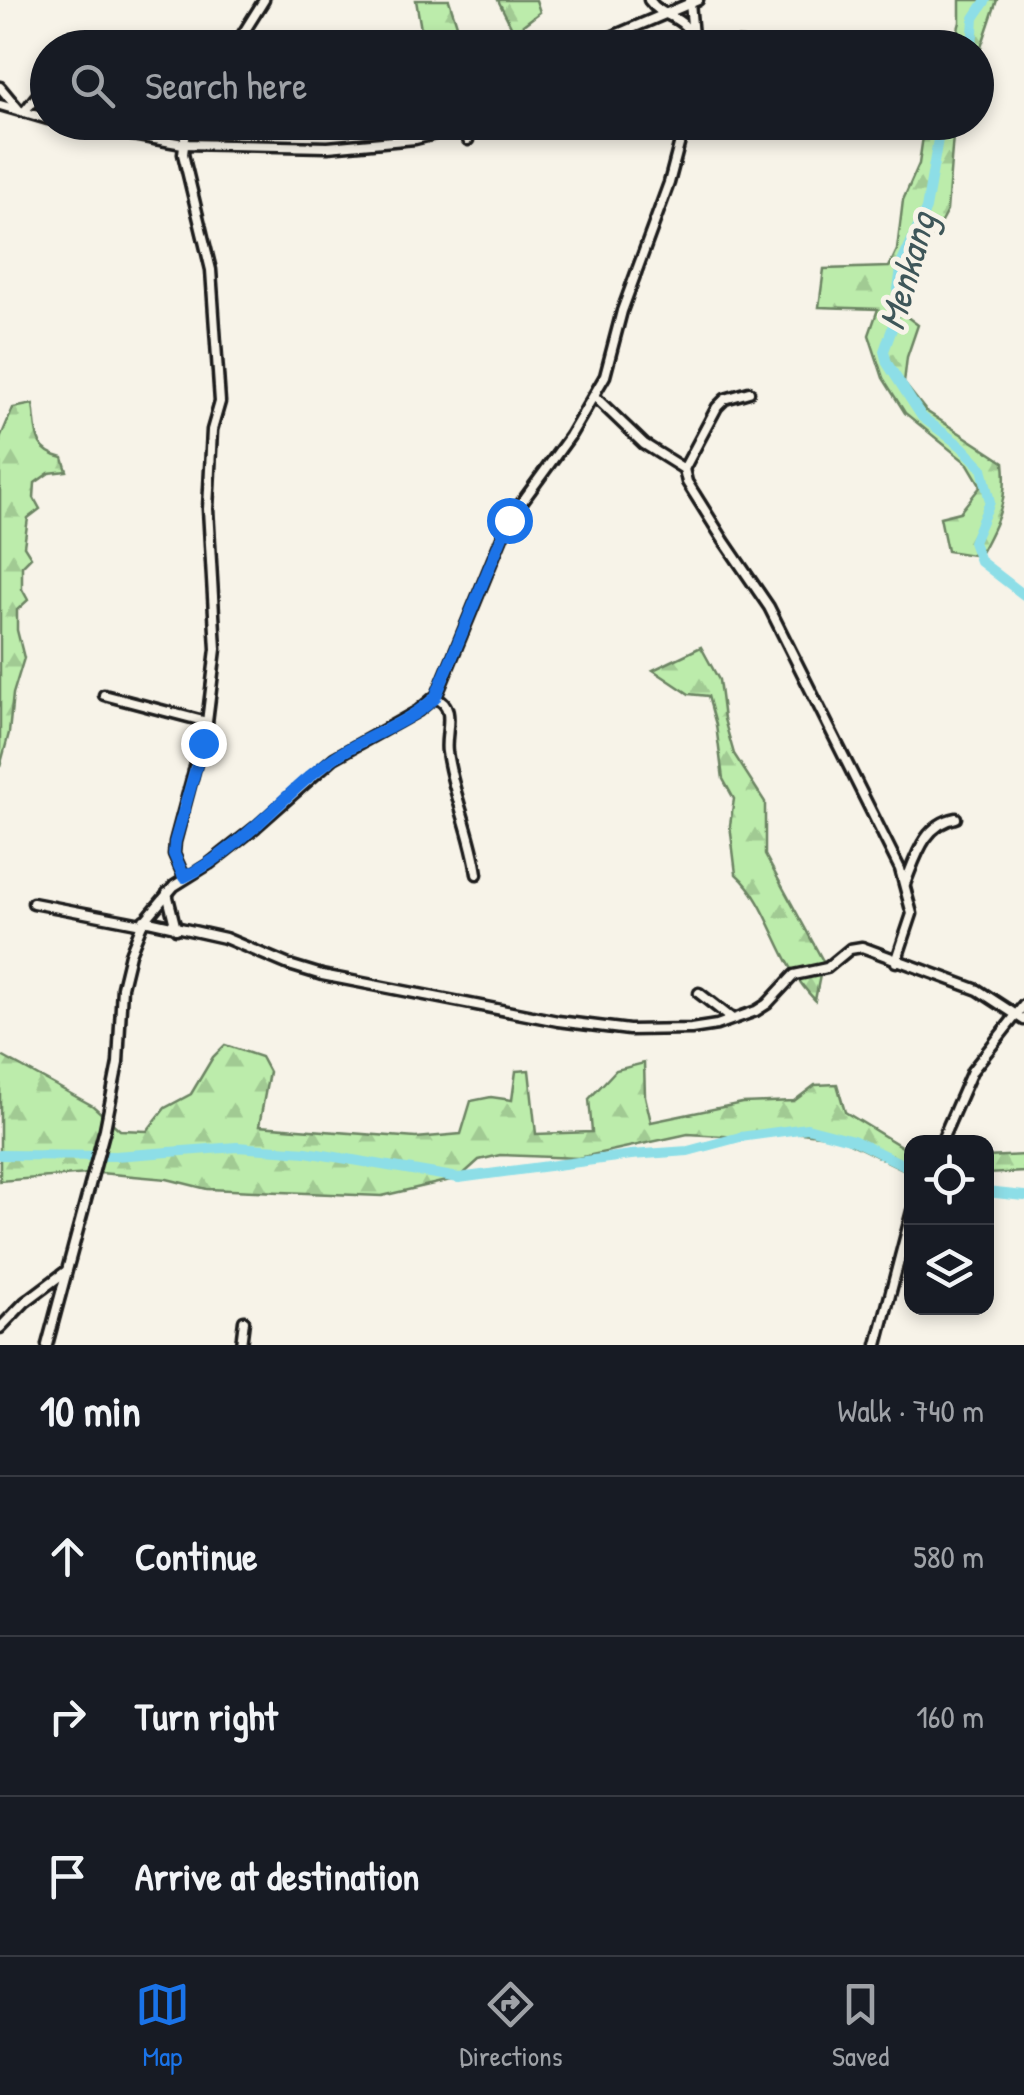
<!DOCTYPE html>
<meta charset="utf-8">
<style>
:root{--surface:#171b24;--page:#242831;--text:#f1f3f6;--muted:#9ea1a6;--line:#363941;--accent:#1a73e8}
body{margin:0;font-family:"Patrick Hand",sans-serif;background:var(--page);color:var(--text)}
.controls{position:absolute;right:30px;bottom:30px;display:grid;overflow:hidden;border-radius:20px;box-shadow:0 5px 15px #0003}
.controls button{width:90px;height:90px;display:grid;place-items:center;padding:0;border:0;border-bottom:2px solid var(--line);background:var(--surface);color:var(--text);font:50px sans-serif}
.stop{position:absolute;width:30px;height:30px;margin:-22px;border:8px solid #1a73e8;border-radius:50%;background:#fff}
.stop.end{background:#1a73e8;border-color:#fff;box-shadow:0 2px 10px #0008}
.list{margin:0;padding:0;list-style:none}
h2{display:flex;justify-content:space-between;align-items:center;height:130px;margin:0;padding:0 40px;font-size:42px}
h2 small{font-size:32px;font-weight:400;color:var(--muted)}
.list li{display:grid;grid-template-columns:65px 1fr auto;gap:30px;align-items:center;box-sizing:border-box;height:160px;padding:0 40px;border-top:2px solid var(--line)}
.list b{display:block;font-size:38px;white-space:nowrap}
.list em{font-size:32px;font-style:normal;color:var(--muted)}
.icon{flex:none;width:55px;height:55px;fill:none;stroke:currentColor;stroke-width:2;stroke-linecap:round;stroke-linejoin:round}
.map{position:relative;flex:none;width:1024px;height:1345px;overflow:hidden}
.search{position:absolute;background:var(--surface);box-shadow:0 5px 15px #0003;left:30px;right:30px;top:30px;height:110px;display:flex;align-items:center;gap:25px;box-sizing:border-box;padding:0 35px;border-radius:55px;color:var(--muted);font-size:38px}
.sheet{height:610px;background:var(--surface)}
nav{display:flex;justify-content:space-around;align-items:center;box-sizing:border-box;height:140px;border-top:2px solid var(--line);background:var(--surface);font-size:28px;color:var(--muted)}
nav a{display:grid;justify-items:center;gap:5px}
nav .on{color:var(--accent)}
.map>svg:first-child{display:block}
.forest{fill:url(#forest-firs);stroke:#6c8464;stroke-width:2.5}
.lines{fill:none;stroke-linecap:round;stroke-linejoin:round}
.river{stroke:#8ddee7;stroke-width:10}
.minor-casing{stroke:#1c1c1c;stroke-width:15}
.minor{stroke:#f7f3e8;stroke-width:8}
.route{stroke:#1a73e8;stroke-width:12}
.labels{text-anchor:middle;stroke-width:10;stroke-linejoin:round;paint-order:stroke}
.water-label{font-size:38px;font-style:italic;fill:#3e5659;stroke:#f7f3e8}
</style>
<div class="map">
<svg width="1024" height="1345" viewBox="0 0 1024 1345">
<defs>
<pattern id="forest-firs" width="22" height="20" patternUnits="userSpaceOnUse" patternTransform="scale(2.5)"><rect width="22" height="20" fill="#bcecab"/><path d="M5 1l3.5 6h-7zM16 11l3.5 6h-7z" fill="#a1ca93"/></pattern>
</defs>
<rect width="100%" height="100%" fill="#f7f3e8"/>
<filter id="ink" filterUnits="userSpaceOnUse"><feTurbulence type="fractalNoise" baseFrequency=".01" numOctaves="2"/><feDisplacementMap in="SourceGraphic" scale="20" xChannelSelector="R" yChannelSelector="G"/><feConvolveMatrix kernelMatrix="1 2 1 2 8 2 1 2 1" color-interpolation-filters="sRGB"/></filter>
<g filter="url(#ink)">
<g class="forest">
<polygon points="416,0 449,0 464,47 424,47"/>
<polygon points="498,0 536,0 540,12 514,32"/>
<polygon points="960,0 997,0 977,59 976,48 953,47 960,22"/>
<path d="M925,123h29l-7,88 -13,24 -20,23 -9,41 1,17 12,9 -11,32 -3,26 22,28 78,51c4,39 -6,60 -25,94l-32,-5 -7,-34 20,-5 21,-26 -13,-22 -63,-51 -22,-35 -14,-43 9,-26 -59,-2 5,-38 65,-2 8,-17 6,-50 16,-36z"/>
<path d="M33,404c4,26 -1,47 30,54l4,13 -18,2 -14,10 -1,15 6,11 -12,9 -4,28 7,11 -9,9v23l6,11 -11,10v20l7,28 -11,36 -4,39 -9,34v-328l13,-31z"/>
<path d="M701,647l18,33 5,39 10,35 31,48v53l58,106 -8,39c-38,-38 -44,-95 -79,-126l-6,-49 4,-26 -11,-20 -7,-54 -8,-29 -19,-2 -36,-24z"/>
<polygon points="225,1045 261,1057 269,1072 259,1126 416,1138 461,1134 471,1101 491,1097 512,1100 516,1071 529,1070 536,1134 592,1132 589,1099 616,1070 644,1063 645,1096 651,1122 742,1103 794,1101 815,1085 837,1084 845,1112 912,1153 911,1173 837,1137 774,1130 740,1137 688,1134 578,1158 500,1155 479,1160 459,1178 382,1196 207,1189 167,1179 100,1173 0,1181 0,1055 93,1106 120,1130 147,1131 165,1108 191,1094 213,1057"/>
<polygon points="1024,1155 1024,1172 987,1174 987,1157"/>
</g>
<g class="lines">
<g class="river">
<polyline points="972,48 974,18 986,0"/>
<polyline points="941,122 926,209 902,262 892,329 884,351 887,363 922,417 961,446 982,468 990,502 973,542 980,561 1024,595"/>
<polyline points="0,1155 115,1156 237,1147 306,1152 459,1178 631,1155 688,1151 740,1137 807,1128 853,1140 912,1169"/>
<polyline points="986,1192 1024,1196"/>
</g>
<defs>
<g id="minor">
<path d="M649,0c12,16 22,13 35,25 7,7 9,12 18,17l103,6"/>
<polyline points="690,2 694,48"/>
<polyline points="234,48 264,0"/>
<polyline points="585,48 698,0"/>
<polyline points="0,87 19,110"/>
<polyline points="0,105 48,119"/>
<polyline points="24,112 48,82"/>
<polyline points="60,122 183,144 328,147 415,139 483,122"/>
<polyline points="150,122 155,139"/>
<polyline points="465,122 468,140"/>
<polyline points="594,396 644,444 684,469 687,482 724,541 769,607 900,869 912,914 896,962"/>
<polyline points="684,469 717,407 725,399 749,392"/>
<polyline points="104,695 207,722"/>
<path d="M435,698c23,8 9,35 12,54 6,42 24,80 30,122"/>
<polyline points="184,877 174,854 175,842 207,722 216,649 208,509 212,430 220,402 211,270 183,154 187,122"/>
<path d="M905,884c11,-27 19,-60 51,-66"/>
<polyline points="167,893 176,929"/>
<polyline points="33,903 142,924"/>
<polyline points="144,920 225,938 289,965 322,975 558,1021 629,1030 691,1029 717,1025 756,1011 767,1004 794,975 827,968 850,949 862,947 978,990 1024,1020"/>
<polyline points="699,993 731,1018"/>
<polyline points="941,1142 972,1071 1024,1005"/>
<polyline points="0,1328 25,1302 65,1272"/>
<polyline points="47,1345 105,1129 118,1063 122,987 130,954 142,924 174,886 209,864 256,827 334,758 418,711 437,695 509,520 570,436 605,376 622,311 669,183 685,122"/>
<polyline points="241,1345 244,1321"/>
<polyline points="877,1345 912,1211"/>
</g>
</defs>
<use href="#minor" class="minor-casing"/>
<use href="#minor" class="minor"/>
</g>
</g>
<g class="lines" filter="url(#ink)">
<path class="route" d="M203,743l-28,99 -1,12 10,23c60,-28 98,-84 151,-120 32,-21 72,-33 100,-59l74,-178"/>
</g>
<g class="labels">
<g class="water-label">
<text transform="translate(907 271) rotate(-74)" y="13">Menkang</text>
</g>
</g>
</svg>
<div class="controls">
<button><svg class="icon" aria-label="locate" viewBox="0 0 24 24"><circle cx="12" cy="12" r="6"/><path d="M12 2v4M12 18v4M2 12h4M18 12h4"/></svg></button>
<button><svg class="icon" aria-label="layers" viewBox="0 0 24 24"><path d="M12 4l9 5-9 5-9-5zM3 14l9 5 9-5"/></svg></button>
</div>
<div class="stop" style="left:509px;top:520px"></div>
<div class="stop end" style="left:203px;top:743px"></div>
<div class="search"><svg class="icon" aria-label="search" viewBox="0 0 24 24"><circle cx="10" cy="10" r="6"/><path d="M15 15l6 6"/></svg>Search here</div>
</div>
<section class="sheet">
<h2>10 min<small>Walk · 740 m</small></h2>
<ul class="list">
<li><svg class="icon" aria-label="ahead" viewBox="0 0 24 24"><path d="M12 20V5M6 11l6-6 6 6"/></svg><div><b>Continue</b></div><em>580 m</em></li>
<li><svg class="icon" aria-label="right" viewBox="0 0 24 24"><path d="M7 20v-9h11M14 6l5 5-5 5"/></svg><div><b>Turn right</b></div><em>160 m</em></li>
<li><svg class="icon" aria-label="arrive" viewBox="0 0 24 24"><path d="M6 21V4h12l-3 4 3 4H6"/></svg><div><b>Arrive at destination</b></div></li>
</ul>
</section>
<nav>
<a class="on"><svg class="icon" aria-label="map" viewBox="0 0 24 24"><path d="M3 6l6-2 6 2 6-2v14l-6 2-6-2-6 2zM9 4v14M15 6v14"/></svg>Map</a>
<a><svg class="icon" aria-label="directions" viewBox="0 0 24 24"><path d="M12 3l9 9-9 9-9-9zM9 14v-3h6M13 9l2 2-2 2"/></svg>Directions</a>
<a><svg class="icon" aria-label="saved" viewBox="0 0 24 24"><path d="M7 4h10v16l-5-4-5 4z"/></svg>Saved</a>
</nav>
